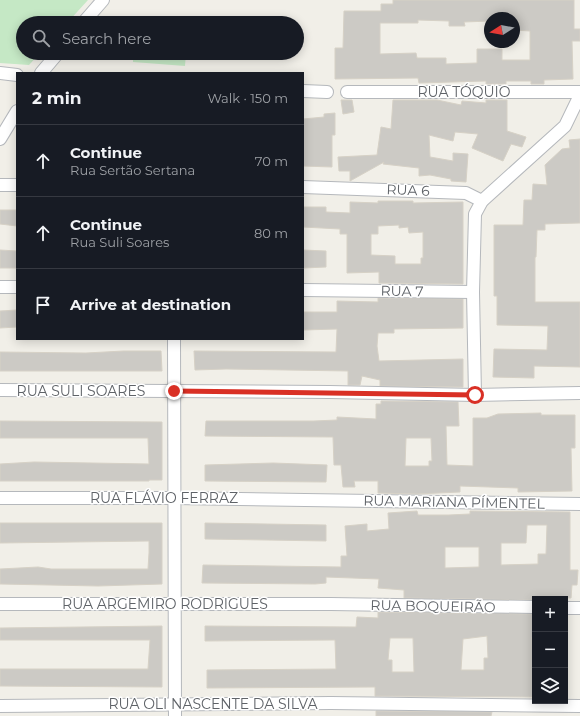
<!DOCTYPE html>
<meta charset="utf-8">
<style>
:root{--surface:#171b24;--page:#242831;--text:#f1f3f6;--muted:#9ea1a6;--line:#363941}
body{margin:0;font-family:Montserrat,sans-serif;background:var(--page);color:var(--text)}
.controls{position:absolute;right:12px;bottom:12px;display:grid;overflow:hidden;border-radius:0px;box-shadow:0 2px 10px #0003}
.controls button{width:36px;height:36px;display:grid;place-items:center;padding:0;border:0;border-bottom:1px solid var(--line);background:var(--surface);color:var(--text);font:20px sans-serif}
.compass{position:absolute;left:484px;top:12px;width:36px;height:36px;border-radius:50%;background:var(--surface);box-shadow:0 2px 10px #0003;rotate:259deg}
.stop{position:absolute;width:12px;height:12px;margin:-9px;border:3px solid #d93025;border-radius:50%;background:#fff}
.stop.end{background:#d93025;border-color:#fff;box-shadow:0 1px 4px #0008}
.list{margin:0;padding:0;list-style:none}
h2{display:flex;justify-content:space-between;align-items:center;height:52px;margin:0;padding:0 16px;font-size:17px}
h2 small{font-size:13px;font-weight:400;color:var(--muted)}
.list li{display:grid;grid-template-columns:26px 1fr auto;gap:12px;align-items:center;box-sizing:border-box;height:72px;padding:0 16px;border-top:1px solid var(--line)}
.list b{display:block;font-size:15px;white-space:nowrap}
.list p{margin:0;font-size:13px;white-space:nowrap;color:var(--muted)}
.list em{font-size:13px;font-style:normal;color:var(--muted)}
.icon{flex:none;width:22px;height:22px;fill:none;stroke:currentColor;stroke-width:2;stroke-linecap:round;stroke-linejoin:round}
.map{position:relative;flex:none;width:580px;height:716px;overflow:hidden}
.search{position:absolute;background:var(--surface);box-shadow:0 2px 10px #0003;left:16px;top:16px;width:288px;height:44px;display:flex;align-items:center;gap:10px;box-sizing:border-box;padding:0 14px;border-radius:22px;color:var(--muted);font-size:15px}
.panel{position:absolute;background:var(--surface);box-shadow:0 2px 10px #0003;left:16px;top:72px;width:288px;height:268px;border-radius:0px}
.map>svg:first-child{display:block}
.green{fill:#c5e8c5}
.building{fill:#cccac5;stroke:#d6d1c6;fill-rule:evenodd}
.lines{fill:none;stroke-linecap:round;stroke-linejoin:round}
.minor-casing{stroke:#b5b8bc;stroke-width:14}
.minor{stroke:#fff;stroke-width:12}
.route{stroke:#d93025;stroke-width:5}
.labels{text-anchor:middle;stroke-width:3;stroke-linejoin:round;paint-order:stroke}
.street-label{font-size:14px;fill:#5f6368;stroke:#fff}
</style>
<div class="map">
<svg width="580" height="716" viewBox="0 0 580 716">
<rect width="100%" height="100%" fill="#f1efe8"/>
<g class="green">
<polygon points="0,0 88,0 67,23 23,23 23,53 40,53 29,65 0,63"/>
<polygon points="133,53 186,53 185,66 133,62"/>
</g>
<g class="building">
<path d="M393,0h181v29h6v12h-8l1,38 -29,1v4h-13v-3h-25v3h-20v-3l-67,2 -1,-5 -83,1v-31h8l1,-37h37v-7h12zM490,18h24v12l16,1v29h-28v-11h-25v14l-31,1v-6h-29l-1,-5 -36,1v-31h38v-3l31,1v5h16l-1,-4 26,-1z"/>
<polygon points="341,100 352,100 354,112 343,114"/>
<polygon points="393,100 437,100 461,105 462,101 486,103 486,100 507,100 507,131 526,137 522,147 511,144 503,161 472,148 478,134 455,132 453,141 429,135 430,157 453,161 453,153 468,154 466,182 451,181 451,179 430,175 419,176 419,168 383,164 384,162 350,181 350,171 339,171 338,157 377,155 381,127 391,129"/>
<polygon points="335,113 335,135 332,135 332,167 303,166 303,119 324,117 324,114"/>
<polygon points="580,139 580,223 545,224 545,230 537,230 536,257 535,257 535,302 580,302 580,367 534,366 534,378 493,377 494,349 547,350 548,326 497,325 497,296 494,296 494,225 523,225 524,200 532,200 533,184 547,185 545,165 562,149 570,148 569,140"/>
<path d="M378,201h35v2l50,-1v82l-84,-1v-11l-32,1v-39h-7v-5l-37,-2v-20h23v5l24,1v-11l28,1zM399,225v3l9,-1 1,6 14,-1v26h-2v6h-26v-8l-24,-1v-21h7v-8z"/>
<polygon points="0,210 17,210 17,226 0,224"/>
<polygon points="0,250 17,251 17,268 0,268"/>
<polygon points="303,250 326,251 326,267 303,268"/>
<polygon points="378,298 463,299 463,328 394,329 394,333 378,333 377,346 379,361 463,359 463,387 380,386 380,380 362,376 360,385 348,385 348,371 226,369 195,370 194,351 336,352 337,329 303,330 303,312 337,312 337,301 378,302"/>
<polygon points="17,310 17,327 0,328 0,311"/>
<polygon points="124,351 161,351 162,371 0,371 0,352 86,353"/>
<path d="M381,401l77,1 1,24h-13l1,39 26,1v-48h14l11,-4 43,-1v2h34v33h-4l1,43 -54,1v-4l-58,-2v6l-43,2 -39,-1v-12h-24l1,6h-12l-2,-22h-7l-1,-28 -128,-1 1,-15h108l23,-1v-3l39,2v-15h5zM406,438h25l1,23h-3v5h-24z"/>
<polygon points="0,421 162,422 162,480 149,480 149,481 0,481 0,464 34,462 149,464 148,438 0,438"/>
<polygon points="273,463 327,465 326,482 205,481 205,465"/>
<path d="M417,511l1,4h31l21,-1v-3l100,1v58h8l-1,15h-5l-1,13 -36,-1v3l-131,-2v-8l-26,-2 1,-9 -53,-2v6l-11,1 -113,-1 1,-18 138,2v-11h6l-2,-30 22,-2v7l22,-2 -1,-16zM527,525h20l-1,29h-8v10l-37,1v-22h25zM445,547h34v20l-34,1z"/>
<polygon points="0,523 162,523 162,584 98,586 0,584 0,569 38,567 51,569 148,569 149,553 149,541 0,543"/>
<polygon points="205,523 326,525 326,541 205,539"/>
<path d="M378,612l157,2v23h-3l1,33h2v27l-160,-1v-9l-168,1v-18l129,-1 -1,-29 -130,1v-15l151,1 1,-10 21,1zM487,636l1,22h-4v12h-23l2,-31zM390,638h23l1,34h-22v-12h-4z"/>
<polygon points="162,626 162,687 0,686 0,669 148,669 150,640 0,640 0,628"/>
<polygon points="376,711 492,712 491,716 376,716"/>
</g>
<g class="lines">
<defs>
<g id="minor">
<polyline points="83,23 103,0"/>
<polyline points="0,73 17,75"/>
<polyline points="41,73 58,53"/>
<polyline points="303,91 327,92"/>
<polyline points="347,92 580,92"/>
<polyline points="0,139 17,111"/>
<polyline points="0,185 17,185"/>
<polyline points="303,187 466,193 482,201"/>
<polyline points="0,287 17,287"/>
<polyline points="303,290 473,292"/>
<polyline points="174,339 175,716"/>
<polyline points="0,390 330,392 475,395 580,393"/>
<polyline points="475,395 473,292 475,214 482,201 565,126 580,95"/>
<polyline points="0,498 174,498 580,504"/>
<polyline points="0,604 331,604 535,607"/>
<polyline points="565,608 580,608"/>
<polyline points="0,706 331,703 580,706"/>
</g>
</defs>
<use href="#minor" class="minor-casing"/>
<use href="#minor" class="minor"/>
</g>
<g class="lines">
<polyline class="route" points="174,391 475,395"/>
</g>
<g class="labels">
<g class="street-label">
<text x="464" y="97">RUA TÓQUIO</text>
<text transform="translate(408 190) rotate(2)" y="5">RUA 6</text>
<text transform="translate(402 291) rotate(1)" y="5">RUA 7</text>
<text x="81" y="396">RUA SULI SOARES</text>
<text x="164" y="503">RUA FLÁVIO FERRAZ</text>
<text transform="translate(454 502) rotate(1)" y="5">RUA MARIANA PÍMENTEL</text>
<text x="165" y="609">RUA ARGEMIRO RODRIGUES</text>
<text transform="translate(433 606) rotate(1)" y="5">RUA BOQUEIRÃO</text>
<text x="213" y="709">RUA OLI NASCENTE DA SILVA</text>
</g>
</g>
</svg>
<div class="controls">
<button>+</button>
<button>−</button>
<button><svg class="icon" aria-label="layers" viewBox="0 0 24 24"><path d="M12 4l9 5-9 5-9-5zM3 14l9 5 9-5"/></svg></button>
</div>
<svg class="compass" viewBox="-18 -18 36 36"><path d="M0-13l5 13h-10z" fill="#e53935"/><path d="M0 13l5-13h-10z" fill="#9ea1a6"/></svg>
<div class="stop" style="left:475px;top:395px"></div>
<div class="stop end" style="left:174px;top:391px"></div>
<div class="search"><svg class="icon" aria-label="search" viewBox="0 0 24 24"><circle cx="10" cy="10" r="6"/><path d="M15 15l6 6"/></svg>Search here</div>
<section class="panel">
<h2>2 min<small>Walk · 150 m</small></h2>
<ul class="list">
<li><svg class="icon" aria-label="ahead" viewBox="0 0 24 24"><path d="M12 20V5M6 11l6-6 6 6"/></svg><div><b>Continue</b><p>Rua Sertão Sertana</p></div><em>70 m</em></li>
<li><svg class="icon" aria-label="ahead" viewBox="0 0 24 24"><path d="M12 20V5M6 11l6-6 6 6"/></svg><div><b>Continue</b><p>Rua Suli Soares</p></div><em>80 m</em></li>
<li><svg class="icon" aria-label="arrive" viewBox="0 0 24 24"><path d="M6 21V4h12l-3 4 3 4H6"/></svg><div><b>Arrive at destination</b></div></li>
</ul>
</section>
</div>
